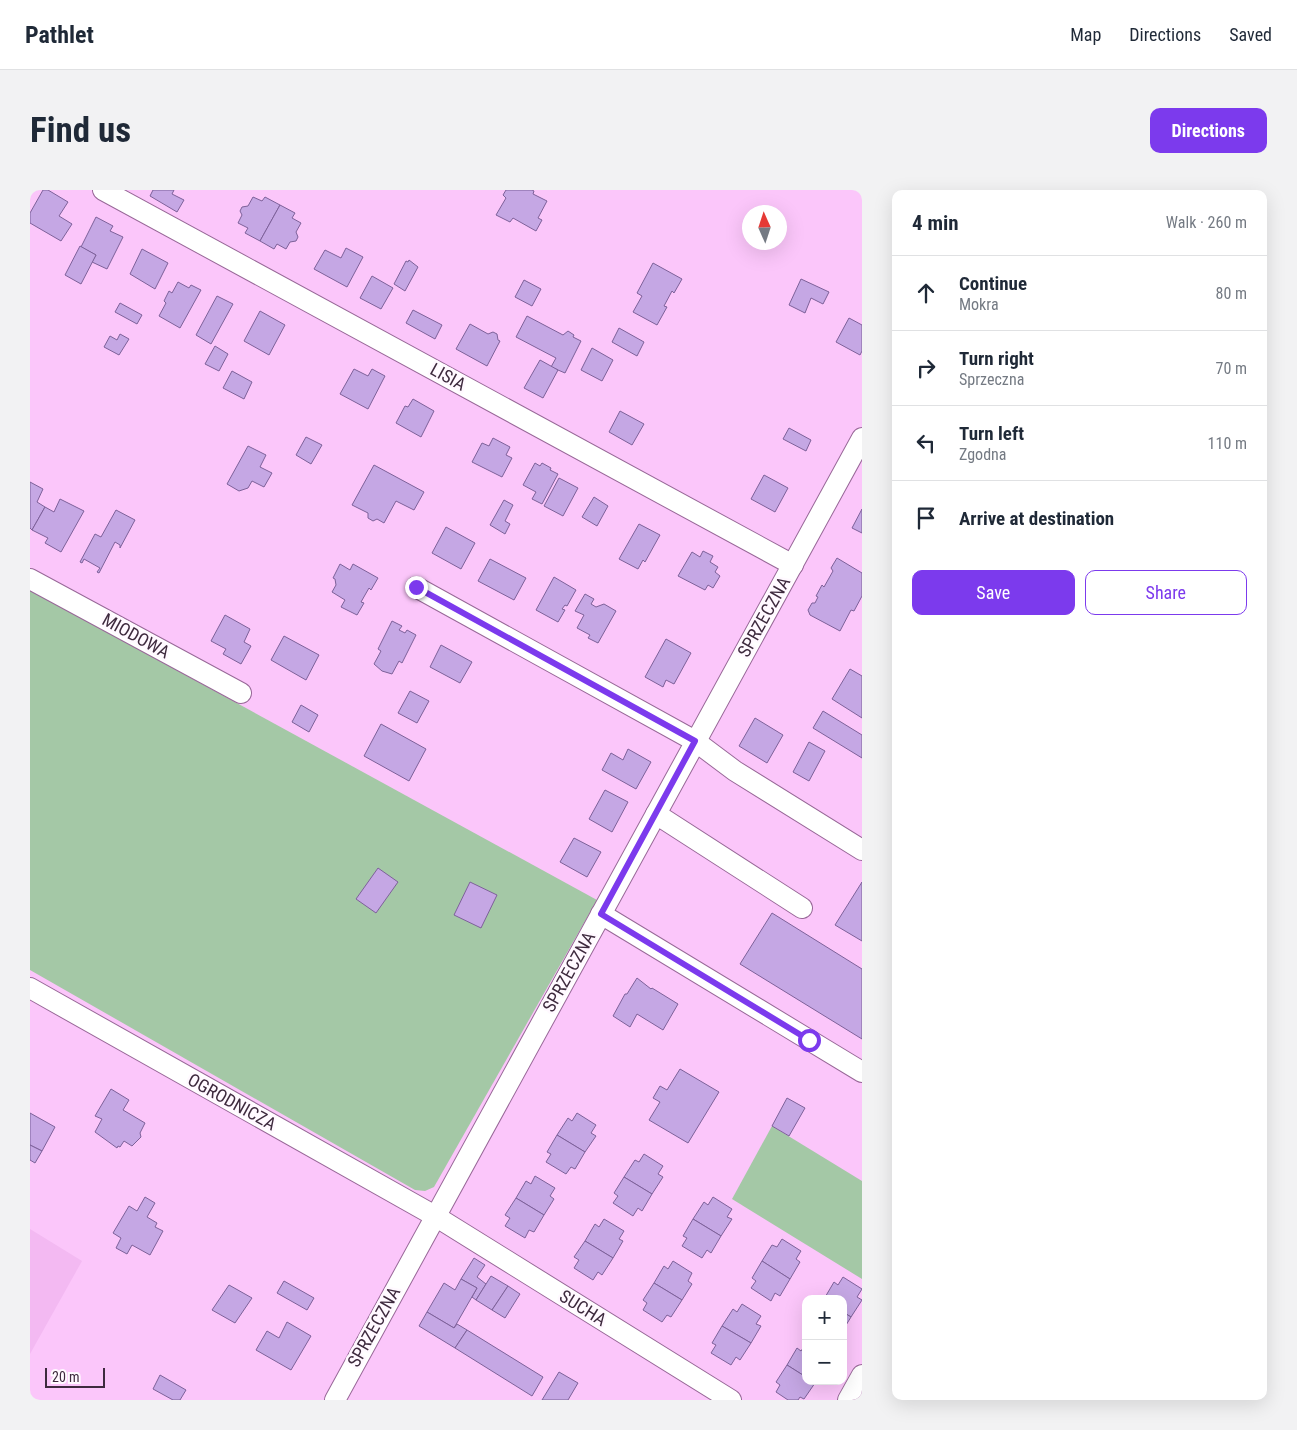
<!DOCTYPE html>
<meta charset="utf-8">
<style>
:root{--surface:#fff;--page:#f2f2f3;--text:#1f2937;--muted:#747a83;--line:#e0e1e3;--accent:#7c3aed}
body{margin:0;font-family:"Roboto Condensed",sans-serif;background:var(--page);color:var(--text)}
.controls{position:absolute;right:15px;bottom:15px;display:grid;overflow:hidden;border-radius:10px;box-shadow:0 5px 20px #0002}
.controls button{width:45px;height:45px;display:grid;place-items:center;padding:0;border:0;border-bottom:1px solid var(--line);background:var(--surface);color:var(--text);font:25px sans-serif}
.compass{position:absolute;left:712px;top:15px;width:45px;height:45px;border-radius:50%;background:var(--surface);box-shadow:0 5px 20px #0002;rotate:357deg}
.scale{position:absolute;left:15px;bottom:12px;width:60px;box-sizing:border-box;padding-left:5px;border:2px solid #3e2a3e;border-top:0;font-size:14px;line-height:18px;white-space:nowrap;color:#3e2a3e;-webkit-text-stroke:4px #fff9ff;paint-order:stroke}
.stop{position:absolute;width:15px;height:15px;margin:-11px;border:4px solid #7c3aed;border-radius:50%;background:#fff}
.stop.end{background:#7c3aed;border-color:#fff;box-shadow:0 1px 5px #0008}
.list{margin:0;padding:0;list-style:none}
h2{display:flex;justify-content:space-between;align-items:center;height:65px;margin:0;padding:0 20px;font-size:21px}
h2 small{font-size:16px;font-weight:400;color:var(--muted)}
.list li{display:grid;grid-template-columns:32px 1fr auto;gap:15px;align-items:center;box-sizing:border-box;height:75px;padding:0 20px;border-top:1px solid var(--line)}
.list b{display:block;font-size:19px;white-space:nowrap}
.list p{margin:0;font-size:16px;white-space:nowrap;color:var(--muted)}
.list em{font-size:16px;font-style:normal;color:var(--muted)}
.actions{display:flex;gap:10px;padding:15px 20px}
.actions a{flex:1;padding:11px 0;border:1px solid var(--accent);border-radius:10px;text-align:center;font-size:18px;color:var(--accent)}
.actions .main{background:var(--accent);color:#fff}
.icon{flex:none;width:28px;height:28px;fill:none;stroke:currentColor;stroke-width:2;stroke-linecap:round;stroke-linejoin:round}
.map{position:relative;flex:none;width:832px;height:1210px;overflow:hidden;border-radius:10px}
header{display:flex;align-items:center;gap:30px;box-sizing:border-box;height:70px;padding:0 25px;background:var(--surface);border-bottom:1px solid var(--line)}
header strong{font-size:24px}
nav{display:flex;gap:28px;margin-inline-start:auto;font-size:18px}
.intro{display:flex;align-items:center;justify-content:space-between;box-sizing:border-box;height:120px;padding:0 30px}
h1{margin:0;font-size:35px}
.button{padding:12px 22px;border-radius:10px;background:var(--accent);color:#fff;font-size:18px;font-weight:700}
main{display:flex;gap:30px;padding:0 30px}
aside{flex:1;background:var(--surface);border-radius:10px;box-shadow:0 5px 20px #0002}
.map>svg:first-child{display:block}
.built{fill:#f3b9f2}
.green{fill:#a4c8a6}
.building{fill:#c5a7e4;stroke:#7d6199}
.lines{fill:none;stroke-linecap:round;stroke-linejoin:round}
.minor-casing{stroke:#986898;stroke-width:22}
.minor{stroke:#fff;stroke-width:20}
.route{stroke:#7c3aed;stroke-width:6}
.labels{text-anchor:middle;stroke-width:5;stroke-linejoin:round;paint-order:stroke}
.street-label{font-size:18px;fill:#3e2a3e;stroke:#fff9ff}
</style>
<header>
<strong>Pathlet</strong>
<nav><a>Map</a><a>Directions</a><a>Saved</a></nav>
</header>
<div class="intro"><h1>Find us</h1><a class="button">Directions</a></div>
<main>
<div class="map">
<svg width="832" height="1210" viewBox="0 0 832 1210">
<rect width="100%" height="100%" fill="#fbc6fa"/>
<polygon class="built" points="0,1039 52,1071 0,1164"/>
<g class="green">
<polygon points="0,400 567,710 404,997 395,1001 385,1000 0,780"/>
<polygon points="742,936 832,991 832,1089 702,1009"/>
</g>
<g class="building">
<polygon points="13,0 18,0 38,12 29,26 42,34 31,51 0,33 0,23"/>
<polygon points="123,0 144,0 142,4 154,10 147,22 120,6"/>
<polygon points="476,0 502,0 504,1 503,4 517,11 508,28 512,30 506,41 483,28 480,32 466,25 476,8 473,5"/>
<polygon points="223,7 232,11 235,7 250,15 230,51 215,43 218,38 208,33 212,25 210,21 212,17 218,16"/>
<polygon points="250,15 265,23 262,28 271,33 266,42 268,47 266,51 260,52 256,59 247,54 244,59 230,51"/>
<polygon points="66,27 83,36 80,41 93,47 77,79 62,72 66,65 51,57"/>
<polygon points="50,56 66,65 51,94 35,85"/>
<polygon points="316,58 333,67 317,97 284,79 295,60 311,68"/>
<polygon points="112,59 138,73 125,99 100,84"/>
<polygon points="379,70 388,77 375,101 364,94 376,71 378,72"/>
<polygon points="623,73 652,89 644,103 642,101 634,116 637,117 627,135 603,122 612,106 607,103"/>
<polygon points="342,86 363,98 351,119 330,108"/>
<polygon points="771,89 799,102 793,114 781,108 775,123 759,115"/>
<polygon points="494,90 511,99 502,116 485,107"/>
<polygon points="148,92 159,98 161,95 171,100 150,138 129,126 136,113 134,111 139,101 142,103"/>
<polygon points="187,106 203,114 181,154 166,145"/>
<polygon points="90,113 112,125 107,134 85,122"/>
<polygon points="383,120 412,135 405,149 376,133"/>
<polygon points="230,121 255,135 239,165 214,151"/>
<polygon points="497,126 533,145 538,141 544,145 543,147 551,151 535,183 521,177 526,168 486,147"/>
<polygon points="819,128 832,135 832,161 830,165 806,152"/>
<polygon points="440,134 458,144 463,142 467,144 468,150 470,151 457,176 426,159"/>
<polygon points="589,138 614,152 607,166 582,152"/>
<polygon points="90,144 99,149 89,165 74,157 80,146 87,150"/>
<polygon points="185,156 198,164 189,181 175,174"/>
<polygon points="562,158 583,170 572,191 551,180"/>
<polygon points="510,170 528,180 513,208 494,198"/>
<polygon points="324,179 338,186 342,179 355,186 338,219 310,204"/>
<polygon points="202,181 222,192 214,209 193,198"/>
<polygon points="383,209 404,221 391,247 366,233 375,216 378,217"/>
<polygon points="590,221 614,234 602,255 579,242"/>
<polygon points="759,238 781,250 776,261 753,249"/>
<polygon points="276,247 292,255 281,274 266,265"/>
<polygon points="463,248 480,257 476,265 482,268 472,287 442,272 452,253 459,256"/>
<polygon points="218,256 236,265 230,277 242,283 234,297 222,291 218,298 209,301 197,294"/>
<polygon points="505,273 510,276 512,273 521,278 520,280 528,284 512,314 502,309 506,302 493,295"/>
<polygon points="344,275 394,302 384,320 366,311 354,333 347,329 343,331 338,328 338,323 322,315"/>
<polygon points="734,285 758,298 745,322 721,309"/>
<polygon points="529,288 548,298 533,326 514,316"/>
<polygon points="0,292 13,299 7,312 15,317 2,340 0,338"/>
<polygon points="564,307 578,316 567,336 552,327"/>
<polygon points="30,309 54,321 31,362 15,353 18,348 2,340 15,317 24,322"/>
<polygon points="474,310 483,315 475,331 480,334 475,344 460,335"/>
<polygon points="832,319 832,343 822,338"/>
<polygon points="86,320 105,330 90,358 90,355 85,352 69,383 67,382 70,378 54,369 52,373 50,372 65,344 71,347"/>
<polygon points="609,334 630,345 615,372 613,370 608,379 589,369"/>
<polygon points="416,337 445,353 431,379 402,363"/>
<polygon points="673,361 683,366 680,372 688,377 685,382 690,386 683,398 678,395 675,400 648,386 662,362 670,367"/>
<polygon points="807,368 832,383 832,406 824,421 821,420 810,441 780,425 778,420 782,413 785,413 788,407 786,406 792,395 794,397 803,381 801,378"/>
<polygon points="460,369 496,388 484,410 448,391"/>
<polygon points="310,374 320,380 323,374 348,388 341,400 339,398 331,412 334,413 327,425 311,417 315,410 302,402 306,395 305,389 303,388"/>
<polygon points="524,387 546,400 537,416 535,415 532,419 535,420 528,432 506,420"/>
<polygon points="555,404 564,409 561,414 566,417 574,414 586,421 568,453 558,448 560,445 547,438 554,425 545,421"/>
<polygon points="195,425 220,439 214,452 221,456 211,474 193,464 196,459 181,451"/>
<polygon points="362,431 372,436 369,440 375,443 377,440 386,445 372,473 369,471 362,484 352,481 344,474 351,461 348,459"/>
<polygon points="254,446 289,465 276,490 241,470"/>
<polygon points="636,449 661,463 644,494 636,490 633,497 615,487"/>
<polygon points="411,455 442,472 430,493 400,477"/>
<polygon points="820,479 832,486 832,528 802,509"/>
<polygon points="380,501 399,511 387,533 368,523"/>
<polygon points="271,515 288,525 279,542 262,532"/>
<polygon points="793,521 832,545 832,568 783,538"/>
<polygon points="725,528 753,545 737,573 709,556"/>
<polygon points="351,534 396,559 379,591 334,566"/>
<polygon points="779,552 795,561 779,591 763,582"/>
<polygon points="598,559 621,572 606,599 572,580 581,563 593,570"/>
<polygon points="575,600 598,612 582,642 559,629"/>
<polygon points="544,648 571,662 557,687 530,672"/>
<polygon points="348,678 368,692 346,723 326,709"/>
<polygon points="440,692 467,705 451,738 424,725"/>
<polygon points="832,692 832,751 805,735"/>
<polygon points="742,723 832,779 832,849 710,774"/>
<polygon points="607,788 621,799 622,798 648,814 633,840 607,824 600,837 583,826 595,804 597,804"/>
<polygon points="650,879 689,902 658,953 619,930 630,912 623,908 630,896 637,900"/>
<polygon points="81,899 99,910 93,920 115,933 110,943 111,947 102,956 94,951 90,957 88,956 87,958 65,942 72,929 65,926"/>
<polygon points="757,908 775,918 759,946 742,936"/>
<polygon points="0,923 25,937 12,961 0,955"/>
<polygon points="547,923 566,935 561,943 566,946 555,962 527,945 538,928 542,931"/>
<polygon points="527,945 555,962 545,979 541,977 536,984 516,972 521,964 517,962"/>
<polygon points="0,955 12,961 5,973 0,970"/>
<polygon points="614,964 633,976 628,984 633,987 622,1004 594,987 605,970 609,972"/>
<polygon points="505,986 525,998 520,1006 524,1009 514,1025 486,1008 496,991 501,994"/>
<polygon points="594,987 622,1004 612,1021 608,1018 603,1026 583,1013 588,1006 584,1003"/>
<polygon points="115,1007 125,1013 117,1027 127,1033 125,1037 133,1041 120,1065 102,1055 97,1064 86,1058 91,1048 83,1043 99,1016 107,1021"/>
<polygon points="683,1007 702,1019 697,1027 702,1029 691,1046 663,1029 674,1012 678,1015"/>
<polygon points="486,1008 514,1025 504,1042 499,1040 495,1048 475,1036 480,1028 475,1025"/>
<polygon points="574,1029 594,1041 589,1049 593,1051 583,1068 555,1051 565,1034 569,1037"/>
<polygon points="663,1029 691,1046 681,1063 677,1060 672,1068 652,1056 657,1048 653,1046"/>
<polygon points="752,1049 771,1061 766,1069 770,1072 760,1089 732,1071 742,1055 747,1057"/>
<polygon points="555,1051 583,1068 572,1085 568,1082 563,1090 544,1078 549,1070 544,1067"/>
<polygon points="444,1068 455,1075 447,1087 456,1094 446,1110 442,1107 447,1098 431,1089"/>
<polygon points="643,1071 662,1083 658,1091 662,1094 652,1110 624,1093 634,1076 638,1079"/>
<polygon points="732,1071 760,1089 750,1106 745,1103 741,1111 721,1098 726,1091 722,1088"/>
<polygon points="461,1086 478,1096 462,1120 446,1110"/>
<polygon points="813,1087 832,1099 827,1107 832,1110 821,1127 813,1122 813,1109 794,1109 804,1092 808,1095"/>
<polygon points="431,1089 447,1098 424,1138 397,1122 414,1093 425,1100"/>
<polygon points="254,1091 284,1108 277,1120 247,1103"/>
<polygon points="624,1093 652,1110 641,1127 637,1125 632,1132 613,1120 617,1113 613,1110"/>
<polygon points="199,1095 222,1108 205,1133 182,1120"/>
<polygon points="478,1096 490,1104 475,1128 462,1120"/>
<polygon points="712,1114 731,1126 726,1134 731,1136 721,1153 692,1136 703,1119 707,1122"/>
<polygon points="397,1122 424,1138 427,1134 437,1140 425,1158 389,1136"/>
<polygon points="813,1122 821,1127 813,1140"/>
<polygon points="257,1132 281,1146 261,1180 226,1160 237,1141 249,1148"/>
<polygon points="692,1136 721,1153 710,1170 706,1167 701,1175 681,1163 686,1155 682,1153"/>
<polygon points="437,1140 513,1187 502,1206 425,1158"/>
<polygon points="776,1154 776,1187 757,1175 767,1158 771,1161"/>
<polygon points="757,1175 776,1187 776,1191 785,1193 774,1209 770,1207 768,1210 758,1210 746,1202 750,1195 746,1192"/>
<polygon points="529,1182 548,1193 538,1210 512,1210"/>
<polygon points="130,1185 156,1200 150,1210 143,1210 123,1199"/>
</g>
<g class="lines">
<defs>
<g id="minor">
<polyline points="73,0 763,375"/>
<polyline points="0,389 211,503"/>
<polyline points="386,397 665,551 705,581 832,660"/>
<polyline points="626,624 772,718"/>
<polyline points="571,724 832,882"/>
<polyline points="0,798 405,1026 701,1210"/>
<polyline points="305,1210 832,248"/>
<polyline points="818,1210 832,1185"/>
</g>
</defs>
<use href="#minor" class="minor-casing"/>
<use href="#minor" class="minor"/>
</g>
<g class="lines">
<polyline class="route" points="386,397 665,551 571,724 779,850"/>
</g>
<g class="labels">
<g class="street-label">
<text transform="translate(418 187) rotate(29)" y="6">LISIA</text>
<text transform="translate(734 427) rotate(-61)" y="6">SPRZECZNA</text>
<text transform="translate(106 446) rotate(29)" y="6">MIODOWA</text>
<text transform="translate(539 782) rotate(-61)" y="6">SPRZECZNA</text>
<text transform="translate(202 912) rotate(29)" y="6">OGRODNICZA</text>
<text transform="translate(553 1118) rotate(32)" y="6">SUCHA</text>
<text transform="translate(344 1137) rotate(-61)" y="6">SPRZECZNA</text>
</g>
</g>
</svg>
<div class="controls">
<button>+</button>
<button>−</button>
</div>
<svg class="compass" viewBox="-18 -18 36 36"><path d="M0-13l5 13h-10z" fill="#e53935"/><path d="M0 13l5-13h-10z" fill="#747a83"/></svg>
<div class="scale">20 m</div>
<div class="stop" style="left:779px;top:850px"></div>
<div class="stop end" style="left:386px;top:397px"></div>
</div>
<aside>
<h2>4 min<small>Walk · 260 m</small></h2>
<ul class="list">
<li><svg class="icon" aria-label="ahead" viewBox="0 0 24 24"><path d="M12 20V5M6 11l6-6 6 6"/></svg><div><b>Continue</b><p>Mokra</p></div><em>80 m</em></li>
<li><svg class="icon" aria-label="right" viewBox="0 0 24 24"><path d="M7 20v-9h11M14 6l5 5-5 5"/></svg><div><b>Turn right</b><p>Sprzeczna</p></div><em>70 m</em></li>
<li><svg class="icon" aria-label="left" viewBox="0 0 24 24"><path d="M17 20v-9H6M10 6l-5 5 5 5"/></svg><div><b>Turn left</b><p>Zgodna</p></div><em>110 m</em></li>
<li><svg class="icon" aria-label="arrive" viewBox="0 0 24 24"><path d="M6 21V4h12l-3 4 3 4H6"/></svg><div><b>Arrive at destination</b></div></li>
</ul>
<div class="actions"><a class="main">Save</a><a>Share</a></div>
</aside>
</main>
